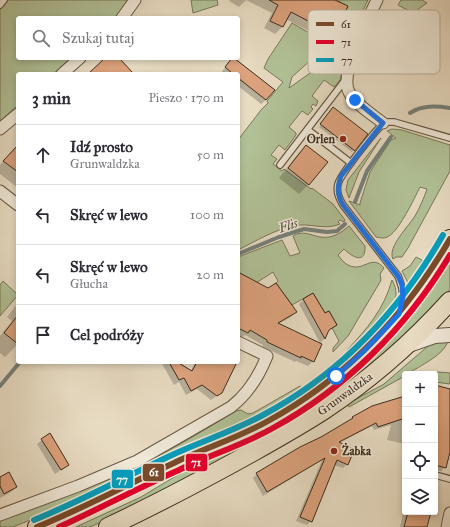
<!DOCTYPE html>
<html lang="pl">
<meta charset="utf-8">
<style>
:root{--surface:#fff;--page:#f2f2f3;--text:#2b2b33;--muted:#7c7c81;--line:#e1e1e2}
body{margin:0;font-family:"IM FELL Great Primer",serif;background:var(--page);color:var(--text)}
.controls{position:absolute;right:12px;bottom:12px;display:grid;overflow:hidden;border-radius:4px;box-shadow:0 2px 6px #0003}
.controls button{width:36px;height:36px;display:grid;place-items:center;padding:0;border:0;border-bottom:1px solid var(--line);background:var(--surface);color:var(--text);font:20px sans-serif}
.stop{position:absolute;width:12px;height:12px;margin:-9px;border:3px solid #1a73e8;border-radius:50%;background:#fff}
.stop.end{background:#1a73e8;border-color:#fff;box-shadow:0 1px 4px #0008}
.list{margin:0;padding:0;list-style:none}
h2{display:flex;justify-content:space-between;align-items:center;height:52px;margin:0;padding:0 16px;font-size:17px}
h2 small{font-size:13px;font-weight:400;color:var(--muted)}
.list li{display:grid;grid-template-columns:26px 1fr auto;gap:12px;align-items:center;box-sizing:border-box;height:60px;padding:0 16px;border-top:1px solid var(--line)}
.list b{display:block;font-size:15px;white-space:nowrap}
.list p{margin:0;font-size:13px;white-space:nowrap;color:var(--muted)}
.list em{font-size:13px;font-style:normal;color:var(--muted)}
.icon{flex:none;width:22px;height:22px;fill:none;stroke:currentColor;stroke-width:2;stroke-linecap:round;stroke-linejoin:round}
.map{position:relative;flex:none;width:450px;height:527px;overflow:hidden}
.search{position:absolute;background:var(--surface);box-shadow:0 2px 6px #0003;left:16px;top:16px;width:224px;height:44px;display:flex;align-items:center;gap:10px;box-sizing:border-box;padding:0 14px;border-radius:4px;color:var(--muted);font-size:15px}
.panel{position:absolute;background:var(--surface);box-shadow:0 2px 6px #0003;left:16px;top:72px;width:224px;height:292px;border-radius:4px}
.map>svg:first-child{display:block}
.green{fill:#b1c197;stroke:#78785a}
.shadow{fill:#0003}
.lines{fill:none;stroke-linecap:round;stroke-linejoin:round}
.stream{stroke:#75817b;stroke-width:4}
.building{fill:#dca27d;stroke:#3e2e1c}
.service-casing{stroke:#685946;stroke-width:8}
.minor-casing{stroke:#685946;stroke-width:13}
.tertiary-casing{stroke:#685946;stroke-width:16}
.primary-casing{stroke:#3e2e1c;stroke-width:20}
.service{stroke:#efe8d7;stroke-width:5.5}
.minor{stroke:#efe8d7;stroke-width:11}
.tertiary{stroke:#efe8d7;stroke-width:14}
.primary{stroke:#e7dbc2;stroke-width:18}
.bus-1-casing{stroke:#efe8d7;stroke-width:9}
.bus-2-casing{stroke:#efe8d7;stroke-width:9}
.bus-3-casing{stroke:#efe8d7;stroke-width:9}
.bus-1{stroke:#7a4b2a;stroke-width:6}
.bus-2{stroke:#e4002b;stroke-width:6}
.bus-3{stroke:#069dbc;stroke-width:6}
.route{stroke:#1a73e8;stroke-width:5}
.poi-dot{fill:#8f2418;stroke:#efe8d7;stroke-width:1.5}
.labels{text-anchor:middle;stroke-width:3;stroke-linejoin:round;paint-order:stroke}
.poi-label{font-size:12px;font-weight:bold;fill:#3e2e1c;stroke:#efe8d7;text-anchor:end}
.street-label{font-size:12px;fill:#3e2e1c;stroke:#efe8d7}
.water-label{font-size:13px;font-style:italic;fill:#504a3c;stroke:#efe8d7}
.key{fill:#efe8d7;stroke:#bab09f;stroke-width:1}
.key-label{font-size:11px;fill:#3e2e1c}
.line-badge{stroke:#efe8d7;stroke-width:1.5}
.badge-label{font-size:11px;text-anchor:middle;font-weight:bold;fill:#fff}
</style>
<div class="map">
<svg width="450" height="527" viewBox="0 0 450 527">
<rect width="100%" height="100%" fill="#e7dbc2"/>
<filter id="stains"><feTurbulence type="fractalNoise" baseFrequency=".005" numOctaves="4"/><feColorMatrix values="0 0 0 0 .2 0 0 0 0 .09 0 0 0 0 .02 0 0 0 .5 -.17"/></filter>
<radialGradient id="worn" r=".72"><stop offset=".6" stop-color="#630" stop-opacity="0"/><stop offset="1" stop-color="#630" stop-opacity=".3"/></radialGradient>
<g class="green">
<polygon points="0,0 128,0 115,18 18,18 18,58 71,58 53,74 18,74 18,105 0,121"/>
<polygon points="191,0 217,0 218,5 193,13"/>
<path d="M337,0h31l-13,27 -7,4 -11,22 -4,1 -15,-7 -6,12 -20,18 -3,11 38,-27 11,3 4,-4 8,-17 -10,37 -6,7 -10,-7 -12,16 6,5 -2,5 -3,-2 -2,3 2,2 -5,6 -6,-4 -13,16 7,6v2l-11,15 -6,-5 -8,10 6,4 -4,5 9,7 2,-2 27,20 1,-1 21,16 12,16 -1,2 -4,-2 -2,2 2,2c-16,7 -31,-2 -47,2 -19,4 -37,15 -55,24v-110l23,-30 7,-7 -1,-2 16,-19 -19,-14 4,-9 24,-36 26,15 5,-10 10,6 4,-8 3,1 6,-12 -2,-2 4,-6z"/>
<polygon points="401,0 422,0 427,3 413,13 398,5"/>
<path d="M392,129l10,1 48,15v26l-42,77 -6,9h-6l-3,2c-6,-12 16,-33 22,-43 5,-9 9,-18 12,-27l-7,-2c-6,12 -20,42 -31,49 -4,3 -8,2 -13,1l-27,-36 11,4v-2l10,-31 21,-32 5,-2 -9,-7z"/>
<polygon points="381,138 359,172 349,198 346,190 348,180"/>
<path d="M349,226l16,20c1,19 -13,11 -21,3l-6,6c3,4 6,8 10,10 16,8 23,-12 36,3l-4,6 1,6 -1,2 -32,54 -15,16v-4l6,-7 -7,-13 5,-3 -8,-14 -4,2 -12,-20 -21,12 -16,-22 2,-2 -5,-9 -17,11 -18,-11v-15l44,-17 8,16 10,-3 -7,-17c10,-6 17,-1 27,1 12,2 21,-4 29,-11z"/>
<polygon points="450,255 450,289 435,307 375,363 326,399 323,395"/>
<polygon points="416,257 422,260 412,284 409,285 402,271 410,266"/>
<path d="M392,280c6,10 5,20 -1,30l-39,42h-3l-2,-2c20,-21 37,-41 45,-70z"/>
<polygon points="3,281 18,295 0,316 0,285"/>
<path d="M448,341c-4,14 -28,25 -41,33h-2l-2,3 -54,30 -2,-3 37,-20 44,-38 8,-4z"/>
<polygon points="438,372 450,373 450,384 435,382 435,374 434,374"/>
<path d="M300,386l3,5 -37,22 -177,83 -76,31h-13v-7c36,-13 73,-26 109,-41 44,-18 86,-43 127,-68l5,-1 7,4 5,-1z"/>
<polygon points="312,403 315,407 224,459 106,520 90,527 76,527 141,497 199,462 254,439"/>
</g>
<g class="shadow">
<polygon points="230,0 333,0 333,33 326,40 286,19 282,27 275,34 264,28 272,13 246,0 239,7 229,1"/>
<polygon points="228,63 266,100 261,104 238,86 238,74 222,74 221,73"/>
<polygon points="331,111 366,135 352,152 319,127"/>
<polygon points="18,144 18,188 0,174 0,165"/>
<polygon points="306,146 327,162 308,185 299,194 279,178 297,155"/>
<polygon points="238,274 295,312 291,317 278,324 313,361 308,366 296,361 295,362 263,347 263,345 245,335 242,337 238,335"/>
<polygon points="313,294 325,315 336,325 327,332 324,339 320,343 299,304 303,300"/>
<polygon points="18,303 18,344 5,357 0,353 0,336 12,321 7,317"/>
<polygon points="161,362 176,362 191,371 195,362 235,362 221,393 211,400 197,389 186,395 179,382 174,385"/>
<polygon points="435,388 450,390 450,452 445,467 441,471 435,470"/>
<polygon points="405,397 405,444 387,440 391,425 374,430 372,426 339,443 347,464 343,468 334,465 311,521 307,525 296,521 322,460 263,496 253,478 257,474 322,438 349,422 353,418 372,407"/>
<polygon points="42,440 68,465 55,474 37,444"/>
<polygon points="0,478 16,487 11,492 0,498"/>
<polygon points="405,506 405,512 430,512 426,527 400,527"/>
</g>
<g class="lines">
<g class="stream">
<path d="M410,113c12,-8 26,-7 40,-5"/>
<polyline points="355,202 367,171 391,137"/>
<polyline points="238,254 279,237 304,229 327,232 337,231 345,224"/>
<polyline points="0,386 20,362"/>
</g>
</g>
<g class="building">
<polygon points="269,0 335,0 348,6 333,34 291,12 283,27 270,21 278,5"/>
<polygon points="105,58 119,58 134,74 88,74"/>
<polygon points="232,58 234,58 275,90 266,100 238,78 238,74 233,74 225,67"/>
<polygon points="333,107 368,134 355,151 320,124"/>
<polygon points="18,145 18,172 3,161"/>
<polygon points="306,145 328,162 309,185 288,168"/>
<polygon points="238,272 268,288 276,283 297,312 278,323 322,344 314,362 301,356 301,358 267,342 267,340 250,330 248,333 238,328"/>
<polygon points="313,293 325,313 329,311 337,325 329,330 325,339 303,299"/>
<polygon points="18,315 18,344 4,333"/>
<polygon points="169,362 177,362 192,371 197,362 237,362 222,393 217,396 202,385 191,391 184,378 179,380"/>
<polygon points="435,385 450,389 450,452 446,468 435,465"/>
<polygon points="405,396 405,418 378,427 376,423 339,442 354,450 348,465 337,460 312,522 300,517 325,458 267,492 256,473 300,447 321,437 353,418 352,417 372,406"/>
<polygon points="50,433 69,465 61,470 41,439"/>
<polygon points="9,472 17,487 4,494 0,486 0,477"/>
<polygon points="408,512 431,512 427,527 404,527"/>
</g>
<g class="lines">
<defs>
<g id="service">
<polyline points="0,5 4,0"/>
<polyline points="308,130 351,163"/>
<polyline points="280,165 346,79"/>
<path d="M402,301c2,-9 -1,-17 -4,-25l-55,-71c-4,-7 -7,-13 -5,-21 2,-9 39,-56 47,-62h9l56,16"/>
<polyline points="435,475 450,479"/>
</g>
<g id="minor">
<path d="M377,0c-9,19 -38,73 -28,92 6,12 24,23 34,31"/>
<polyline points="122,18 135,0"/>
<polyline points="62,74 80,58"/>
<polyline points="0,129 18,114"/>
<polyline points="0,191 18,205"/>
<path d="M0,515l78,-29 59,-25 94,-54c18,-14 28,-31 36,-51l-29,-14"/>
<polyline points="447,527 450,513"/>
</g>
<polyline id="tertiary" points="409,345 435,336 450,335"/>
<g id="primary">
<path d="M37,527c48,-18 92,-43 137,-64 32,-15 64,-25 95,-42 56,-31 106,-74 145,-126 13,-17 25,-37 36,-56"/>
<path d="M108,527c49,-23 96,-48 143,-74 25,-14 50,-28 73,-43 47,-31 89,-68 126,-109"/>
</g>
</defs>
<use href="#service" class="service-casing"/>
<use href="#minor" class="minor-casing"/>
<use href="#tertiary" class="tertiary-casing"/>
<use href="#primary" class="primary-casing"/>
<use href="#service" class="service"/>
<use href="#minor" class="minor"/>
<use href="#tertiary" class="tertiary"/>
<use href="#primary" class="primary"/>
<defs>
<path id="bus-1" d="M37,527c47,-19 91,-43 137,-64 31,-15 64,-25 94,-42 79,-43 137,-105 182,-182"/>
<path id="bus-2" d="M59,527c40,-18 79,-39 120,-57 31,-15 64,-25 94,-42 73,-40 134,-101 177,-173"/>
<path id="bus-3" d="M34,520c47,-19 91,-43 138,-65 30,-14 62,-24 91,-40 77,-41 137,-105 180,-180"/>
</defs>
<use href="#bus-1" class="bus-1-casing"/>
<use href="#bus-2" class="bus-2-casing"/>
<use href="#bus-3" class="bus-3-casing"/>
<use href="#bus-1" class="bus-1"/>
<use href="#bus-2" class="bus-2"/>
<use href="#bus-3" class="bus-3"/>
</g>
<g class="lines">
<path class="route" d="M336,376l28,-25 35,-37 4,-17 -1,-12 -4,-9 -55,-71c-6,-10 -6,-18 -2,-29l42,-53 -28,-23"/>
</g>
<g class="poi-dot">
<circle cx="343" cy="139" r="4"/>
<circle cx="334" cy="451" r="4"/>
</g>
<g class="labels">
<g class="poi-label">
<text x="335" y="143">Orlen</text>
<text x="342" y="455" text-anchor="start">Żabka</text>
</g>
<g class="street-label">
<text transform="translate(345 394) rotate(-36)" y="4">Grunwaldzka</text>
</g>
<g class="water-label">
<text transform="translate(288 225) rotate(-19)" y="5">Flis</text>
</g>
</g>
<rect x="308" y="10" width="132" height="64" rx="6" class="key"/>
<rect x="316" y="22" width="18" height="4" fill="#7a4b2a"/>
<rect x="316" y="40" width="18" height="4" fill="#e4002b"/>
<rect x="316" y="58" width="18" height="4" fill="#069dbc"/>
<g class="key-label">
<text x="341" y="28">61</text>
<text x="341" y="46">71</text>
<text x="341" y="64">77</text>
</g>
<g class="line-badge">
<rect x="185" y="453" width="23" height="19" rx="4" fill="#e4002b"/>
<rect x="142" y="463" width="23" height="19" rx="4" fill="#7a4b2a"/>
<rect x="111" y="469" width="23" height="20" rx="4" fill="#069dbc"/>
</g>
<g class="badge-label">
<text x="196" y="466">71</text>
<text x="154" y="476">61</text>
<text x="122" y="483">77</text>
</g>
<rect width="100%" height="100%" filter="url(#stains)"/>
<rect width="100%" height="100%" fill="url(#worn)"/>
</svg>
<div class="controls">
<button>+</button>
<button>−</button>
<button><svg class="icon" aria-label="locate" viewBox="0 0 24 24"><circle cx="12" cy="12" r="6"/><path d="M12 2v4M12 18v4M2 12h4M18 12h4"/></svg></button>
<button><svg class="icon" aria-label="layers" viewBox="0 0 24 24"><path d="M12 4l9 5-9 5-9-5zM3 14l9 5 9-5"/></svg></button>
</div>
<div class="stop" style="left:336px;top:376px"></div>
<div class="stop end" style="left:355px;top:100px"></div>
<div class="search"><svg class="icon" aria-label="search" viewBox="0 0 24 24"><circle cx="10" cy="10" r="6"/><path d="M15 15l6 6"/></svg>Szukaj tutaj</div>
<section class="panel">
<h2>3 min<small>Pieszo · 170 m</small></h2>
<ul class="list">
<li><svg class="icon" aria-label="ahead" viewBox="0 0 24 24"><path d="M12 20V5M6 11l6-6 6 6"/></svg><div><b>Idź prosto</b><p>Grunwaldzka</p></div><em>50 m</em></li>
<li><svg class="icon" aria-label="left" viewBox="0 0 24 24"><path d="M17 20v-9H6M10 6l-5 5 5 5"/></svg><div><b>Skręć w lewo</b></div><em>100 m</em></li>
<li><svg class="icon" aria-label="left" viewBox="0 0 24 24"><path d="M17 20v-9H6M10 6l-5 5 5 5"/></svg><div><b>Skręć w lewo</b><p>Głucha</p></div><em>20 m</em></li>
<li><svg class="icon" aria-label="arrive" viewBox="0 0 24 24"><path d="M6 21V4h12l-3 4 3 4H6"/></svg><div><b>Cel podróży</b></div></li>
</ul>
</section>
</div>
